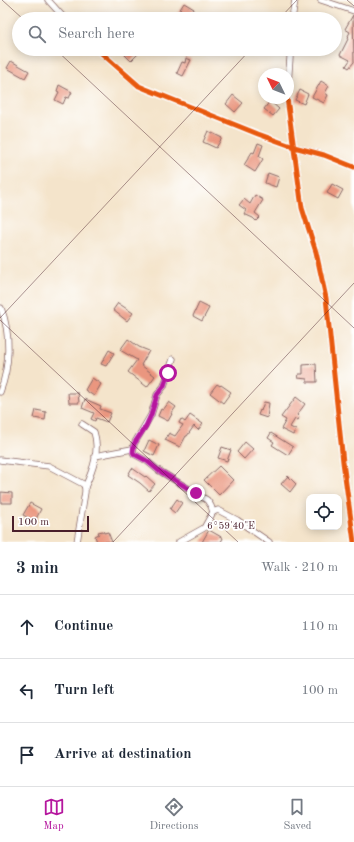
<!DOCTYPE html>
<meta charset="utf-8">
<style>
:root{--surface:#fff;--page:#f2f2f3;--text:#1f2937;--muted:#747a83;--line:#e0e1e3;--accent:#b5179e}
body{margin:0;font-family:"Old Standard TT",serif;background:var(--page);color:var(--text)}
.controls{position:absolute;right:12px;bottom:12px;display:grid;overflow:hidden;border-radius:8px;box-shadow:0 2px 10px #0003}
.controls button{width:36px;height:36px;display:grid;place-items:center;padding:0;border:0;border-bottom:1px solid var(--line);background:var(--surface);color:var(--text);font:20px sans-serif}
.compass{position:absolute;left:258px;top:68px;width:36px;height:36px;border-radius:50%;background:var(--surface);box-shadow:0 2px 10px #0003;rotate:313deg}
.scale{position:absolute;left:12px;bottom:10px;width:77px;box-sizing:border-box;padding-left:4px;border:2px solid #4a1f2b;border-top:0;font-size:11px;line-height:14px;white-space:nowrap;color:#4a1f2b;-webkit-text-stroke:3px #fff;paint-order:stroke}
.stop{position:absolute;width:12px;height:12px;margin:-9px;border:3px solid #b5179e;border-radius:50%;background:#fff}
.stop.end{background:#b5179e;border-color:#fff;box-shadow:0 1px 4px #0008}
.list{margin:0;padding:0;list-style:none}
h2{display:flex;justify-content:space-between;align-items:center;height:52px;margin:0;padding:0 16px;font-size:17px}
h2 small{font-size:13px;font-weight:400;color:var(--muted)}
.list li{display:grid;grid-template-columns:26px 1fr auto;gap:12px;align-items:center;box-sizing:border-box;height:64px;padding:0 16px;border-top:1px solid var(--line)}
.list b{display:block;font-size:15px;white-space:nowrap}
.list em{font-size:13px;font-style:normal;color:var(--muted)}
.icon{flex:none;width:22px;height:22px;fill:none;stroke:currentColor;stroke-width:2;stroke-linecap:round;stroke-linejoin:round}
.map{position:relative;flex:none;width:354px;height:542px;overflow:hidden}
.search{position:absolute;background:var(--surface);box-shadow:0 2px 10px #0003;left:12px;right:12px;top:12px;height:44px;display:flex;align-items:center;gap:10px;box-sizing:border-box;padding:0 14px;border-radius:22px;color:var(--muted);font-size:15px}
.sheet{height:244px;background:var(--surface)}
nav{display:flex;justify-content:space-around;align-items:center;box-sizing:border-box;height:56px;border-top:1px solid var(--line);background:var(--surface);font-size:11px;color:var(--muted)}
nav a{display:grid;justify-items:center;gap:2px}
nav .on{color:var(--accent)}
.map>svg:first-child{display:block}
.building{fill:#ea967f}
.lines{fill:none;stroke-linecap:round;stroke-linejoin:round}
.minor-casing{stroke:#866463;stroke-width:7}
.minor{stroke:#fff;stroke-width:5.5}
.cycleway-casing{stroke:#fff;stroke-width:8}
.cycleway{stroke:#e8590c;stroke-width:5}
.route{stroke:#b5179e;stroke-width:5}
.ticks{fill:none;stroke:#4a1f2b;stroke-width:1;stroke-opacity:0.45}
.ticks-label{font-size:10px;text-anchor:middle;fill:#4a1f2b;stroke:#fff;stroke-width:3.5;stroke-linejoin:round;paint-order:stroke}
</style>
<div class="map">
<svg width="354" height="542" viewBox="0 0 354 542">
<rect width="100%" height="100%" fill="#fff"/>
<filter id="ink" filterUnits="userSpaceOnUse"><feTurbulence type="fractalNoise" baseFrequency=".025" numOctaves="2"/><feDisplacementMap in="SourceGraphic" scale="8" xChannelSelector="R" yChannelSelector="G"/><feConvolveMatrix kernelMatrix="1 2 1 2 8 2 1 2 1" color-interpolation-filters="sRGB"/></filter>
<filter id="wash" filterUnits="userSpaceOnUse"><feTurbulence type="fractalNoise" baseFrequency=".012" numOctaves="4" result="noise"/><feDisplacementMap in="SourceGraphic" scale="16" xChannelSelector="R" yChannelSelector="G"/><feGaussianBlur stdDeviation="0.9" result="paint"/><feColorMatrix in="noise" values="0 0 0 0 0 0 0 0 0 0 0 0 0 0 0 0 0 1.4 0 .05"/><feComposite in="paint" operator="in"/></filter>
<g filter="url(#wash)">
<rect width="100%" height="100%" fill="#f4e4cb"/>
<g id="blocks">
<g class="building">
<polygon points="184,3 194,9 188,19 174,19"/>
<polygon points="353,15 354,62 349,68 346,66 350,60 340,55 349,37 348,36 350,32 345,29"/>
<polygon points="131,49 136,49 139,53 131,61 125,55"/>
<polygon points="186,58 191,60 183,76 177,73 182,62 185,63"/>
<polygon points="11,61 29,71 25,78 7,68"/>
<polygon points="321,81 329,86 325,93 328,95 324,103 312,97"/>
<polygon points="59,85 72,92 69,98 66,97 63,104 55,100 59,92 57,91"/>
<polygon points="300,90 308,94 304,104 295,100"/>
<polygon points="233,95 243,103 235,112 226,104"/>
<polygon points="270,101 279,109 273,116 264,109"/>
<polygon points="208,131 222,138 216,148 203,142"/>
<polygon points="258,143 263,145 259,156 263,159 255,172 244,165 252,152 254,153"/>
<polygon points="268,173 279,177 276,187 265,183"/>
<polygon points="332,184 343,190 338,199 327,193"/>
<polygon points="255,195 263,200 255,213 260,217 256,221 253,218 244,214 246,210 239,205 244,199 250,204"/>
<polygon points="118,303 133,313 127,321 113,310"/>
<polygon points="199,303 209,308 202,321 193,316"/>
<polygon points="128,339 139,347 149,351 141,365 155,376 147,387 128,372 137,360 120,350"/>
<polygon points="109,350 114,353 106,366 101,364"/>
<polygon points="316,364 317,382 307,382 307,379 298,378 299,374 303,374 303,365"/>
<polygon points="92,378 101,384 94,396 85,390"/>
<polygon points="217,384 220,386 221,385 231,392 223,403 210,393"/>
<polygon points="68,393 78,393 79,403 69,403"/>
<polygon points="296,397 305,404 297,415 299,417 297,420 295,419 290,427 296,430 293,435 281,429 286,420 281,417"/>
<polygon points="85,399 101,406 100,409 111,413 107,422 96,418 95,421 91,419 94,413 82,408"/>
<polygon points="169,402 176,407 171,414 172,414 168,421 158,416 161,409 163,410"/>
<polygon points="264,402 269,403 267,418 258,415 260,410 261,411"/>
<polygon points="36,410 46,412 45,420 34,418"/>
<polygon points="190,415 203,424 198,430 194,426 187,436 186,436 180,447 165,440 169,433 175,436 183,425 179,423 181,419 185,422"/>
<polygon points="271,433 293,447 288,455 272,445 274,442 268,438"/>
<polygon points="149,440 159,445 154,456 144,451"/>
<polygon points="245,442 253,449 244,459 237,452"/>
<polygon points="222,447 231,450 227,461 218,458"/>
<polygon points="219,466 233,480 219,495 204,480"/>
<polygon points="132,468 145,477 146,476 155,484 149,491 140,483 128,475"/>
<polygon points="288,476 296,484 290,492 281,484"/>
<polygon points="1,492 12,493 12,503 1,503"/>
<polygon points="177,499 182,503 175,513 170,509"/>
<polygon points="30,503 41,509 35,521 23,515"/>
<polygon points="209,530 223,538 221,542 202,542"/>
<polygon points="103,531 104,533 108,532 112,542 97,542 95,536 99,534 98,532"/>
</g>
</g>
</g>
<g filter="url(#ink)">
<use href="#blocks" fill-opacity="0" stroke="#866463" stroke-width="1"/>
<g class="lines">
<defs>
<g id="minor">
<polyline points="48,0 65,19"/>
<polyline points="321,0 354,11"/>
<polyline points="292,19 295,0"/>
<polyline points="97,49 139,86 146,89 258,134 294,147 324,155 354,167"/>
<polyline points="288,85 290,58 290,49"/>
<polyline points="287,98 302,208 316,252 326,298 343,462 354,542"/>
<polyline points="173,359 164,386 157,395 151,415 134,444 133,452 134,454 147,461 158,470 207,500 211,506 213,512"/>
<path d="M0,392c10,-26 11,-58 1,-84"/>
<path d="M82,424l12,8c6,19 -1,38 -9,55"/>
<polyline points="95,456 132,449"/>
<polyline points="0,460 49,466 83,484 85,487 85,492 77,542"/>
<polyline points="179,542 204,528 213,512 218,510 237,520 269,542"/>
</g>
</defs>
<use href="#minor" class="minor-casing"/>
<use href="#minor" class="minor"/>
<defs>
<g id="cycleway">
<polyline points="97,49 139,86 146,89 258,134 294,147 324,155 354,167"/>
<polyline points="287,98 302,208 316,252 326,298 343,462 354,542"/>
</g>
</defs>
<use href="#cycleway" class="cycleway-casing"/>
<use href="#cycleway" class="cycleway"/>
</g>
</g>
<g class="lines" filter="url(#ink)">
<polyline class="route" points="168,373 164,386 157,395 151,415 146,426 134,444 133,452 134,454 147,461 158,470 196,493"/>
</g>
<path class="ticks" d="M2,0l21,19M347,0l7,6M279,19l18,-19M55,49l299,279M0,318l251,-269M0,320l238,222M113,542l241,-259"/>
<g class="ticks-label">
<text x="231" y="529">6°59'40"E</text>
</g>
</svg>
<div class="controls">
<button><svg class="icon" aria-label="locate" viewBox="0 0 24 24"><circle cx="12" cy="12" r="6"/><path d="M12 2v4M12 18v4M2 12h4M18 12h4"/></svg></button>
</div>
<svg class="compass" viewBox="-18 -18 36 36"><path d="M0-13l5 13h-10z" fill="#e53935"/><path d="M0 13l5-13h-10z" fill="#747a83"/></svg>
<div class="scale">100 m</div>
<div class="stop" style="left:168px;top:373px"></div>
<div class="stop end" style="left:196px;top:493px"></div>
<div class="search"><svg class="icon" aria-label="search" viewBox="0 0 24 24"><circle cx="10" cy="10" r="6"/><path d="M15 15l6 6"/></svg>Search here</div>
</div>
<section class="sheet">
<h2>3 min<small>Walk · 210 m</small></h2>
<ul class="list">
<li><svg class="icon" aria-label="ahead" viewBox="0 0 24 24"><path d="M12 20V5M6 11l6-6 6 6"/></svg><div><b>Continue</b></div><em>110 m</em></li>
<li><svg class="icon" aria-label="left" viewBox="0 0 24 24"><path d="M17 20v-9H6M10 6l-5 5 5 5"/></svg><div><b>Turn left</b></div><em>100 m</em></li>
<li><svg class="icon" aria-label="arrive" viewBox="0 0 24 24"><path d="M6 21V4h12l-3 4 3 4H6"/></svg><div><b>Arrive at destination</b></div></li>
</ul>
</section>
<nav>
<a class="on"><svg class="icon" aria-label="map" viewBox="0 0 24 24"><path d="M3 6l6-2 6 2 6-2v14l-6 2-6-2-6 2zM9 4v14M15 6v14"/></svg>Map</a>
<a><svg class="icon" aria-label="directions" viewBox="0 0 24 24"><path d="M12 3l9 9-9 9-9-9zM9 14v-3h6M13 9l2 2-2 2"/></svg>Directions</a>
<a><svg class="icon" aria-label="saved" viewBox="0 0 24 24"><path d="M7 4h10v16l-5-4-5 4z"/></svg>Saved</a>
</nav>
